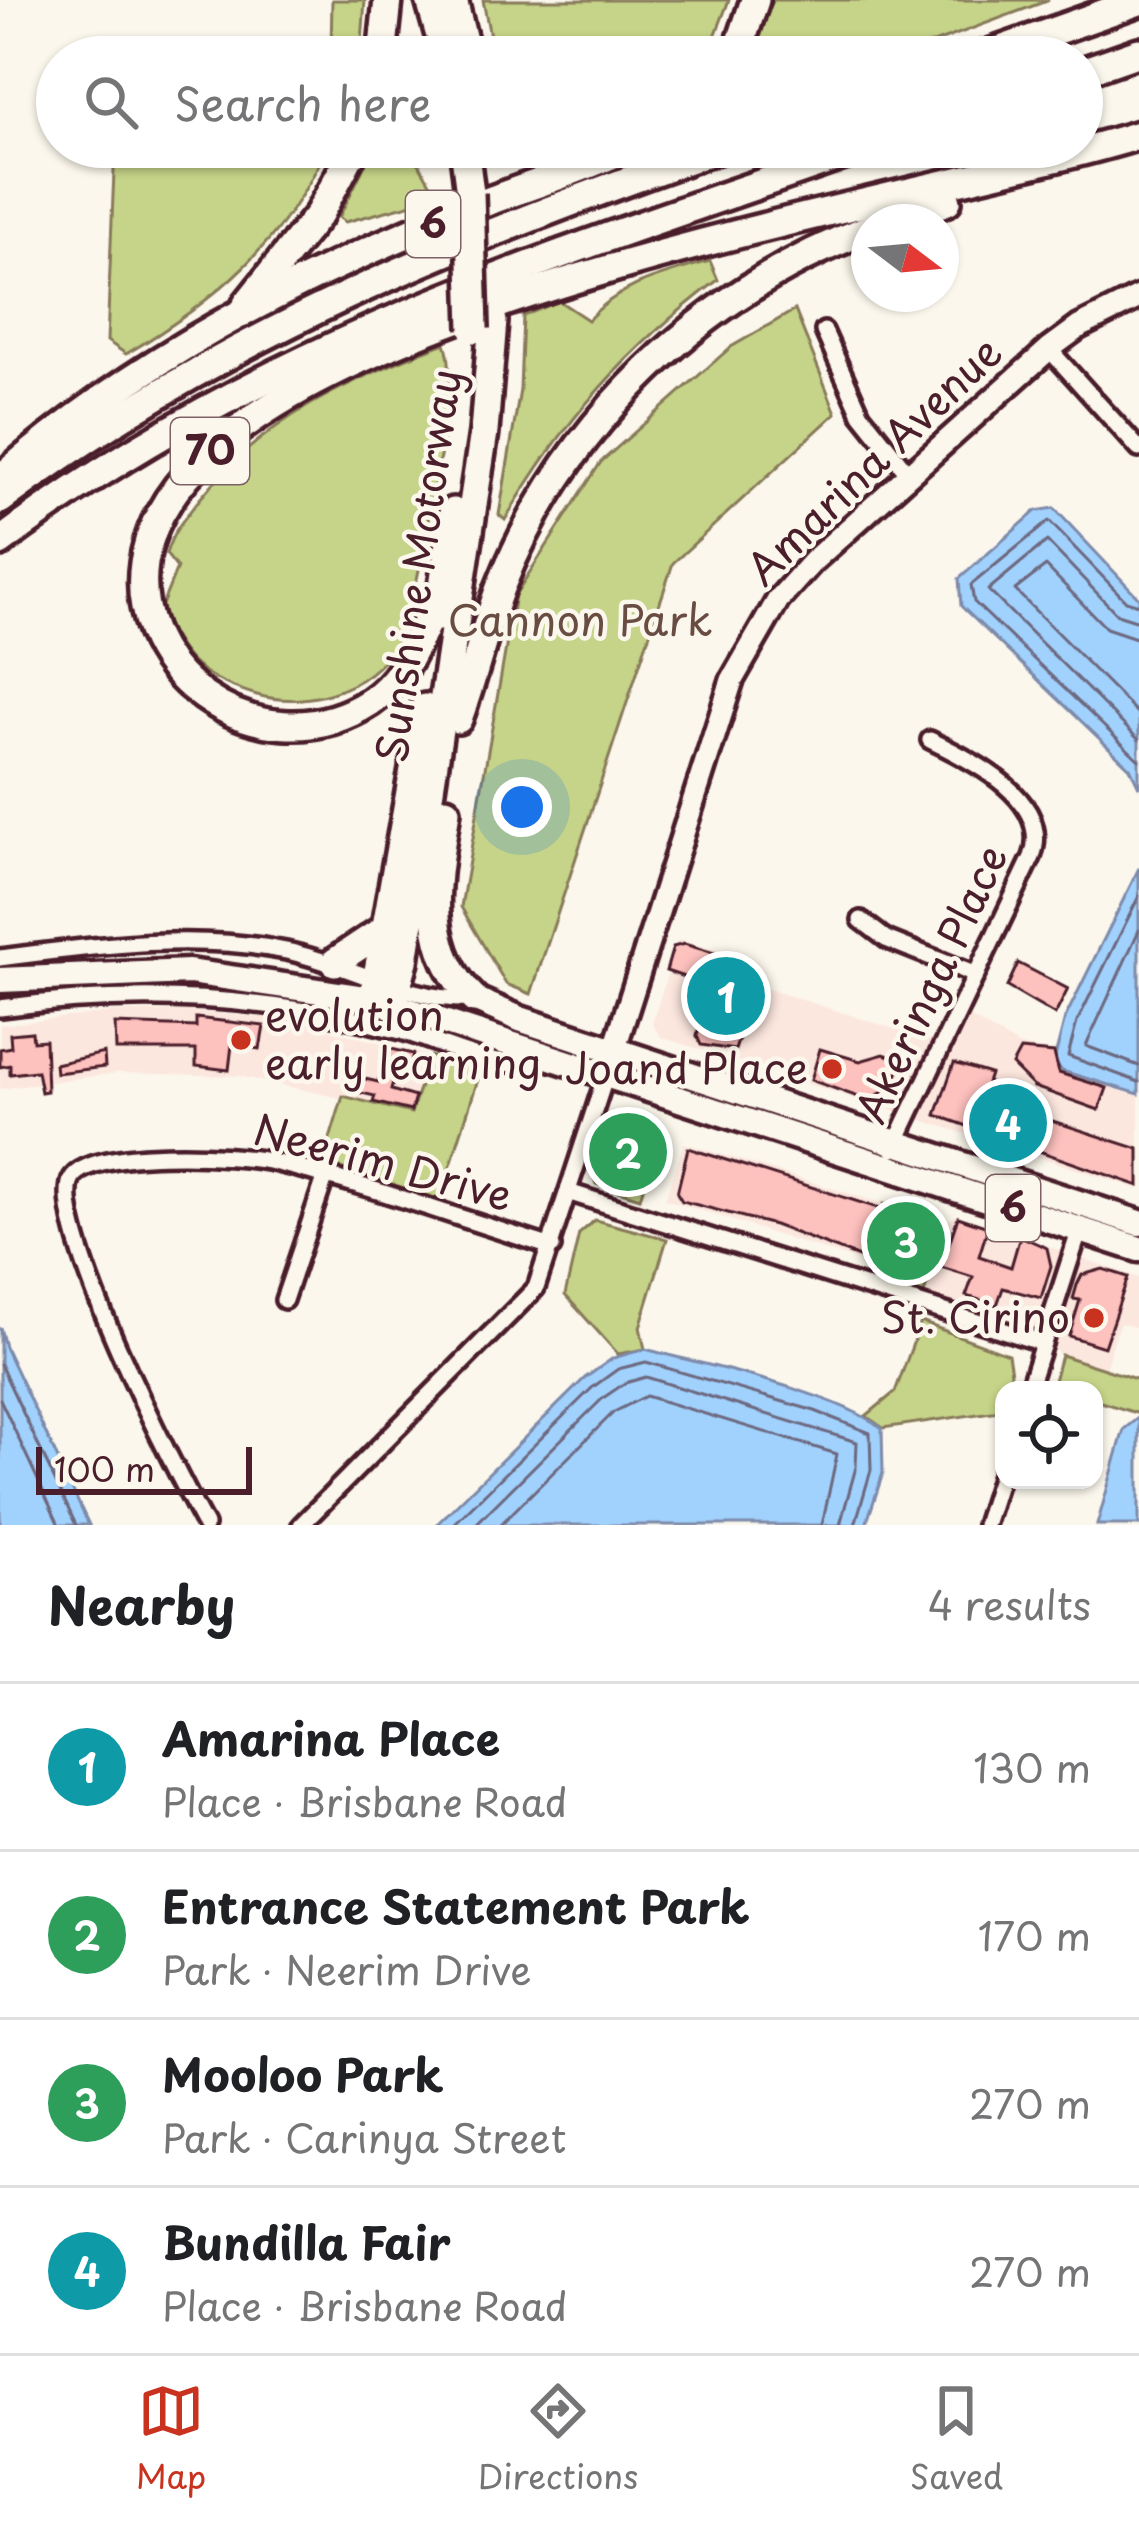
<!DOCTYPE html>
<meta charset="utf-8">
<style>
:root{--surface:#fff;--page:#f2f2f2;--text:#202124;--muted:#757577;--line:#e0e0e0;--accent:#c8321e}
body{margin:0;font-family:"Playpen Sans",sans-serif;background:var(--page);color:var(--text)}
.controls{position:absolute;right:36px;bottom:36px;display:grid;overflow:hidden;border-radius:24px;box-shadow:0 3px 9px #0004}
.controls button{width:108px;height:108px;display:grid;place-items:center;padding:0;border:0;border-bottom:3px solid var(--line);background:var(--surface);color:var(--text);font:60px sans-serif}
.compass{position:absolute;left:851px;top:204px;width:108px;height:108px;border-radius:50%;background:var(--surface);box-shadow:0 3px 9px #0004;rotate:106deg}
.scale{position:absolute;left:36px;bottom:30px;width:216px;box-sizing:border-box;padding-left:12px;border:6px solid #4a1f2b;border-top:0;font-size:33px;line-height:42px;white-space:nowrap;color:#4a1f2b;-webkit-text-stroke:9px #fbf7ec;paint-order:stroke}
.you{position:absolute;left:522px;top:807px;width:42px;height:42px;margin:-30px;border:9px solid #fff;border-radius:50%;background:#1a73e8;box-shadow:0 0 0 18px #1a73e833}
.badge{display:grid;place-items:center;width:78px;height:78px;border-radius:50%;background:var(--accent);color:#fff;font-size:39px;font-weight:700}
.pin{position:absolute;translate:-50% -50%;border:6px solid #fff;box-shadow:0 3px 12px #0006}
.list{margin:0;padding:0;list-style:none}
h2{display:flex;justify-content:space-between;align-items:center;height:156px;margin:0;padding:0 48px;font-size:51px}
h2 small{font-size:39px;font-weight:400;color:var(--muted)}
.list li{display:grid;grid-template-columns:78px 1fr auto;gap:36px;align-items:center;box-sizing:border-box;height:168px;padding:0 48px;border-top:3px solid var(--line)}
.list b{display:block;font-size:45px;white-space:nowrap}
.list p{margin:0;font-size:39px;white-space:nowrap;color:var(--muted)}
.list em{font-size:39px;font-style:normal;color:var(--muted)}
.icon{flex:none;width:66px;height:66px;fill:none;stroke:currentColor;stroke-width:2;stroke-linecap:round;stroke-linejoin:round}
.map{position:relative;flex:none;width:1139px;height:1525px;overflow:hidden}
.search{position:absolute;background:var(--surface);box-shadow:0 3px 9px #0004;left:36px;right:36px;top:36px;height:132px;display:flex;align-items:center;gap:30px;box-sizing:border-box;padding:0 42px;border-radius:66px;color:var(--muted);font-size:45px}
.sheet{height:828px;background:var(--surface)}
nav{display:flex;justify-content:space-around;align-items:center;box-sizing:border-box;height:168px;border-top:3px solid var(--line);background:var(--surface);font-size:33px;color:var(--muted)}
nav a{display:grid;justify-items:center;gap:6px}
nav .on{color:var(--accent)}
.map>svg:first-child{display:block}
.built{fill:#fce7de}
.green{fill:#c5d488;stroke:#887a5a;stroke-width:3}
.water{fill:#a1d2fe;stroke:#7e8aaa;stroke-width:3}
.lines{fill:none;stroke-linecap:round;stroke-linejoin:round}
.shore{stroke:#6d677f;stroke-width:3}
.building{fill:#fdc1be;stroke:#4a1f2b;stroke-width:3}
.street-casing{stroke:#4a1f2b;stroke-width:24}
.secondary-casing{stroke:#4a1f2b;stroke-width:30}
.primary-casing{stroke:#4a1f2b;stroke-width:33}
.highway-casing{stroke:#4a1f2b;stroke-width:36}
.street{stroke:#fbf7ec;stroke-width:15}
.secondary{stroke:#fbf7ec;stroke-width:21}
.primary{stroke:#fbf7ec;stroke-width:24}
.highway{stroke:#fbf7ec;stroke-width:27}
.highway-bridge-casing{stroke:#4a1f2b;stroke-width:36;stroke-linecap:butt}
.highway-bridge{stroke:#fbf7ec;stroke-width:27}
.poi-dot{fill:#c8321e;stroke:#fbf7ec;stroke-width:4.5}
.labels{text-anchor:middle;stroke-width:9;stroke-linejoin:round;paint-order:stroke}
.shield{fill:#fbf7ec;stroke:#7f6065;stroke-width:3}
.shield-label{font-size:39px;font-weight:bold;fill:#4a1f2b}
.street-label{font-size:42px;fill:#4a1f2b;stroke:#fbf7ec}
.park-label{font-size:42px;fill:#694c42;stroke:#fbf7ec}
.poi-label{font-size:42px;fill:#4a1f2b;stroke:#fbf7ec;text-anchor:end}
</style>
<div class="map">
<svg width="1139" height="1525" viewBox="0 0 1139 1525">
<rect width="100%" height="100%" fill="#fbf7ec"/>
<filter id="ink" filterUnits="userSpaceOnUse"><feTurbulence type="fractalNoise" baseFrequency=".00833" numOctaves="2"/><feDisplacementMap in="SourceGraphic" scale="24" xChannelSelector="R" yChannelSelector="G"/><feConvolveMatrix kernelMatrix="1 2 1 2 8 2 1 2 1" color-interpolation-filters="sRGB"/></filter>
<g filter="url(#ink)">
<g class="built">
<polygon points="678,940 744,958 755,985 955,1048 966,1015 1020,1046 1056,1052 1054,1061 1139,1094 1139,1189 661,1037 652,1024"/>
<polygon points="191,1011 293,1020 430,1056 412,1113 238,1076 117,1073 0,1089 0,1025 111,1012"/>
<polygon points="684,1143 884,1204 865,1263 665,1199"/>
<polygon points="958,1215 1139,1278 1139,1328 1120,1323 1105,1369 1061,1355 1025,1327 924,1294 946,1222"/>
</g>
<g class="green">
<polygon points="332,0 365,0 361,57 325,57 331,50"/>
<polygon points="483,0 729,0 707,57 494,57"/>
<polygon points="773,0 1049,0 896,57 750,57"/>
<path d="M115,147h212c-41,94 -114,156 -201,207l-19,-13z"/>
<polygon points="374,147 409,147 433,188 442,186 443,196 345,222 339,217"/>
<path d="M710,261l8,19c-90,68 -156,142 -213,240l-6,-5 21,-125 3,-74 36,-15 29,19c34,-37 74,-45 122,-59z"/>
<polygon points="795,310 836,413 673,563 531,994 506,984 461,907 515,595 601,462 731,347"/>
<path d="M445,343c13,33 -4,109 -11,145 -9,46 -15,98 -32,143 -21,56 -92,79 -145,64 -55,-16 -75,-34 -97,-85l17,-42 -11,-14c7,-24 18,-35 33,-54 65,-82 151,-121 246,-157z"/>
<polygon points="430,1056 481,1070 439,1202 323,1162 343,1096 411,1113"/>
<polygon points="620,1115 661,1127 640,1198 596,1184 594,1178 613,1117"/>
<polygon points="884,1204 946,1222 924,1294 875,1279 878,1268 865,1263"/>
<polygon points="595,1220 667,1239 640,1327 645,1349 618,1354 565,1295 579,1234"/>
<polygon points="921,1322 1008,1354 1011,1373 999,1411 883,1428 866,1416 895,1392"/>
<polygon points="1061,1355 1139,1380 1139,1414 1094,1400 1094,1390 1052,1388"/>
</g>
<g class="water">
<polygon points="1054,508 1139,598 1139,787 1130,768 961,606 959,579 1036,511"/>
<polygon points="1139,868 1139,1094 1062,1071 1054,1061 1065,1018"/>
<polygon points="0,1327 5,1347 89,1525 0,1525"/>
<path d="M645,1349c64,17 186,42 237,79l1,45 -17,52h-430l149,-147 28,-20z"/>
<polygon points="1139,1417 1139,1525 1097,1525 1124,1429"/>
</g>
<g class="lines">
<g class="shore">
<polyline points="1139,605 1126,601 1049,521 971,585 974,602 1139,760"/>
<polyline points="1139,621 1117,614 1047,541 988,590 1139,740"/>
<polyline points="1139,639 1106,628 1046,566 1015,590 1139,715"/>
<polyline points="1139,896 1077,1022 1068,1056 1139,1082"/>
<polyline points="1139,930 1086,1046 1139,1066"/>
<polyline points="0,1364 76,1525"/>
<polyline points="0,1399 59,1525"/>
<polyline points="453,1525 593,1387 618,1369 646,1362 815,1411 870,1433 871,1470 855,1525"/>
<polyline points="475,1525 603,1398 625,1383 646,1377 857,1442 856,1467 840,1525"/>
<polyline points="500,1525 614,1412 646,1396 837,1454 822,1525"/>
</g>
</g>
<g class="building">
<polygon points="684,944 741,961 754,992 735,1050 701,1045 697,1036 705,1004 697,1003 702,983 666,971 673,947"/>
<polygon points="1018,963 1068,989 1055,1015 1007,987"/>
<polygon points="196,1018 264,1026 260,1049 232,1045 229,1070 196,1066 196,1050 116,1050 115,1024 196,1027"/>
<polygon points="32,1032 33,1041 45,1040 47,1091 41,1092 37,1071 10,1074 10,1065 0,1067 0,1049 11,1047 10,1034"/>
<polygon points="387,1048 413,1054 409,1070 397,1066 391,1090 415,1097 411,1111 373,1102 375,1096 357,1092 361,1078 378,1082"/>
<polygon points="820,1049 860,1061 884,1054 903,1061 892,1088 866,1100 811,1080"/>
<polygon points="1020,1050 1054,1053 1059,1073 1107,1088 1099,1110 1034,1087 1012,1065"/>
<polygon points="104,1053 105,1067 56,1073 55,1064"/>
<polygon points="954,1063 990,1074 982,1098 1139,1149 1139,1186 936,1115"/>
<polygon points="688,1148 881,1209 864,1259 774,1225 682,1201 677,1193"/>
<polygon points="958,1217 988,1227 979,1256 1011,1267 1020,1236 1047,1248 1051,1266 1041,1298 1003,1288 997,1305 966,1296 973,1277 941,1267"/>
<polygon points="1103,1269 1128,1277 1104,1347 1069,1336 1080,1300 1073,1299 1077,1285 1082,1275"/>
</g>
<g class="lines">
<defs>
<g id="street">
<polyline points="824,331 861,414 908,473"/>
<polyline points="1049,349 1139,449"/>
<polyline points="861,920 886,939 976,975"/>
<path d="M0,958c94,-12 192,-26 286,-7 61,12 126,52 188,48"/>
<path d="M0,1008c138,-19 266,-12 401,23 42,11 108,50 148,24"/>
<path d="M893,1149l139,-292c21,-56 -58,-96 -102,-117"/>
<polyline points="571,1193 1043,1343"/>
<polyline points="284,1300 325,1178"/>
<polyline points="1028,1390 1080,1229"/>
<path d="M205,1525c-29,-53 -154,-295 -134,-345 14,-34 168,-26 202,-18 94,22 187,57 279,85"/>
<polyline points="301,1525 536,1288 607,1072"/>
<polyline points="985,1525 1004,1465"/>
</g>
<polyline id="secondary" points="609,1066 732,680 778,600 813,561 1049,349 1079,327 1139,297"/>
<g id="primary">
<polyline points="0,980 189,972 373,999 1139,1249"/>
<polyline points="474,999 520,1019 1139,1223"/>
</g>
<g id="highway">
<polyline points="430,0 446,57"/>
<polyline points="453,0 467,57"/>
<polyline points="382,57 388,0"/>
<polyline points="736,57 755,0"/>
<polyline points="981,57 1139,1"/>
<polyline points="1082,72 1139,52"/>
<polyline points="464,147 470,193"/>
<polyline points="889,222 947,201"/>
<polyline points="247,304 319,214 355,147"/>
<path d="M0,479c135,-118 292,-200 458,-266 56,-23 116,-40 171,-66"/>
<path d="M0,500c218,-164 467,-264 723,-353"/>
<path d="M0,542c270,-202 555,-286 867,-395"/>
<path d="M439,599c-22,37 -30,77 -69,103 -109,71 -260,-33 -221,-161 72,-236 771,-338 990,-406"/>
<polyline points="439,617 453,512"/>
<path d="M458,719c16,-43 26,-88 42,-131 65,-165 204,-298 369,-359"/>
<path d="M446,811c-10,67 -27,135 28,188"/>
<polyline points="335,962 386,928"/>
<polyline points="373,999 425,708"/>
<polyline points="392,1005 404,961 484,432 493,321"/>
</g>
</defs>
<use href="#street" class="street-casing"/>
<use href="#secondary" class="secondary-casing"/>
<use href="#primary" class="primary-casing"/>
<use href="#highway" class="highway-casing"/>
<use href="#street" class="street"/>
<use href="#secondary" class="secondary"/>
<use href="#primary" class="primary"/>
<use href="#highway" class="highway"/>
<defs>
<polyline id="highway-bridge" points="470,193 474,329"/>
</defs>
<use href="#highway-bridge" class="highway-bridge-casing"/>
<use href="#highway-bridge" class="highway-bridge"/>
</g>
</g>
<g class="poi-dot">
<circle cx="241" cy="1040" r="12"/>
<circle cx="832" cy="1069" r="12"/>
<circle cx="1094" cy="1318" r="12"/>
</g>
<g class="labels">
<g class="shield">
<rect x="406" y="191" width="54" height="66" rx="9"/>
<rect x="171" y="418" width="78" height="66" rx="9"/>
<rect x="986" y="1175" width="54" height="66" rx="9"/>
</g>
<g class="shield-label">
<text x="433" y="238">6</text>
<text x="210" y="465">70</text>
<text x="1013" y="1222">6</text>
</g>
<g class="street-label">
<text transform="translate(874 461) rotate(-44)" y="15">Amarina Avenue</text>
<text transform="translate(419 566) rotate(-82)" y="15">Sunshine Motorway</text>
<text transform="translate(932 984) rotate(-65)" y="15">Akeringa Place</text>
<text transform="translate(383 1163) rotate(15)" y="15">Neerim Drive</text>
</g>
<g class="park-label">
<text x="580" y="636">Cannon Park</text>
</g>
<g class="poi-label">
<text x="265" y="1031" text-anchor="start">evolution<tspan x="265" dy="48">early learning</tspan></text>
<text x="808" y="1084">Joand Place</text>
<text x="1070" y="1333">St. Cirino</text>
</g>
</g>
</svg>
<div class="controls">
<button><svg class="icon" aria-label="locate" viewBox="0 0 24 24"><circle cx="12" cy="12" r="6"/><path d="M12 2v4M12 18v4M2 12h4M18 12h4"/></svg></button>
</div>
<svg class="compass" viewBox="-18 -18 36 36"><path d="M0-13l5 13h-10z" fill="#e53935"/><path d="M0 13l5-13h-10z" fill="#757577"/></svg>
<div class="scale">100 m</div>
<div class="you"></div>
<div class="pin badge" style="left:726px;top:996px;background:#0f9aa8">1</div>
<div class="pin badge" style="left:628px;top:1152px;background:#2e9e5b">2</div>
<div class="pin badge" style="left:906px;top:1241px;background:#2e9e5b">3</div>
<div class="pin badge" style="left:1008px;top:1123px;background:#0f9aa8">4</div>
<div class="search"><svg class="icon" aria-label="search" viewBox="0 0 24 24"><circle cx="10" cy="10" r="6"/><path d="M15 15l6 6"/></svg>Search here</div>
</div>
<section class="sheet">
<h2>Nearby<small>4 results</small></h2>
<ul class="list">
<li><span class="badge" style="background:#0f9aa8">1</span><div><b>Amarina Place</b><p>Place · Brisbane Road</p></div><em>130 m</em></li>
<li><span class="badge" style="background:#2e9e5b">2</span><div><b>Entrance Statement Park</b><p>Park · Neerim Drive</p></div><em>170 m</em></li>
<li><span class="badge" style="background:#2e9e5b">3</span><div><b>Mooloo Park</b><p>Park · Carinya Street</p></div><em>270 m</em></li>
<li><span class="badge" style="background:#0f9aa8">4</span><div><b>Bundilla Fair</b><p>Place · Brisbane Road</p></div><em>270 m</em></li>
</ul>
</section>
<nav>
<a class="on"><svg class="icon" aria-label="map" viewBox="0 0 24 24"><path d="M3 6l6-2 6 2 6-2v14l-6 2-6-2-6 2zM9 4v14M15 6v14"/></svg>Map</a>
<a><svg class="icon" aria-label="directions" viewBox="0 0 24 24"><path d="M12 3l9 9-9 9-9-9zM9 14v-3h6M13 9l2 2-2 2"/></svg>Directions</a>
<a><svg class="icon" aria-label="saved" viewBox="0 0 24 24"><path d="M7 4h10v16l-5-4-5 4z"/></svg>Saved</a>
</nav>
